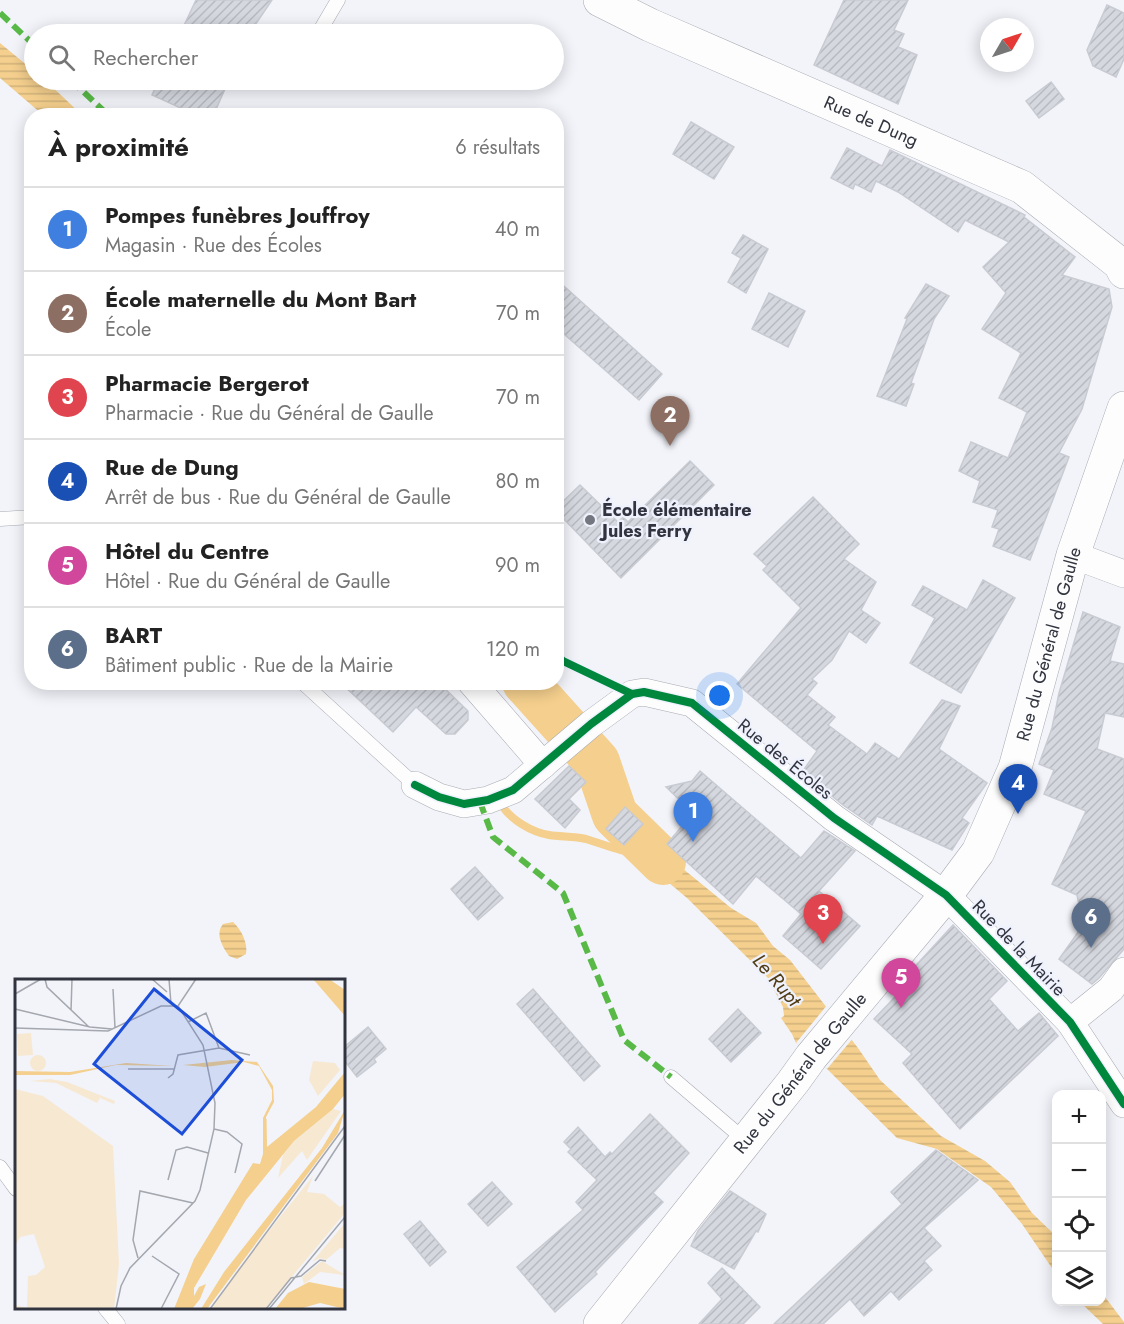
<!DOCTYPE html>
<html lang="fr">
<meta charset="utf-8">
<style>
:root{--surface:#fff;--page:#f2f2f2;--text:#222;--muted:#767676;--line:#e0e0e0;--accent:#2563eb}
body{margin:0;font-family:Jost,sans-serif;background:var(--page);color:var(--text)}
.controls{position:absolute;right:18px;bottom:18px;display:grid;overflow:hidden;border-radius:12px;box-shadow:0 3px 15px #0003}
.controls button{width:54px;height:54px;display:grid;place-items:center;padding:0;border:0;border-bottom:2px solid var(--line);background:var(--surface);color:var(--text);font:30px sans-serif}
.compass{position:absolute;left:980px;top:18px;width:54px;height:54px;border-radius:50%;background:var(--surface);box-shadow:0 3px 15px #0003;rotate:51deg}
.you{position:absolute;left:720px;top:696px;width:21px;height:21px;margin:-15px;border:4px solid #fff;border-radius:50%;background:#1a73e8;box-shadow:0 0 0 9px #1a73e833}
.badge{display:grid;place-items:center;width:39px;height:39px;border-radius:50%;background:var(--accent);color:#fff;font-size:20px;font-weight:700}
.pin{position:absolute;translate:-50% -50px;filter:drop-shadow(0 2px 3px #0008)}
.pin::after{content:'';position:absolute;top:32px;width:21px;height:18px;background:inherit;clip-path:polygon(0 0,100% 0,50% 100%)}
.list{margin:0;padding:0;list-style:none}
h2{display:flex;justify-content:space-between;align-items:center;height:78px;margin:0;padding:0 24px;font-size:26px}
h2 small{font-size:20px;font-weight:400;color:var(--muted)}
.list li{display:grid;grid-template-columns:39px 1fr auto;gap:18px;align-items:center;box-sizing:border-box;height:84px;padding:0 24px;border-top:2px solid var(--line)}
.list b{display:block;font-size:22px;white-space:nowrap}
.list p{margin:0;font-size:20px;white-space:nowrap;color:var(--muted)}
.list em{font-size:20px;font-style:normal;color:var(--muted)}
.icon{flex:none;width:33px;height:33px;fill:none;stroke:currentColor;stroke-width:2;stroke-linecap:round;stroke-linejoin:round}
.map{position:relative;flex:none;width:1124px;height:1324px;overflow:hidden}
.search{position:absolute;background:var(--surface);box-shadow:0 3px 15px #0003;left:24px;top:24px;width:540px;height:66px;display:flex;align-items:center;gap:15px;box-sizing:border-box;padding:0 21px;border-radius:33px;color:var(--muted);font-size:22px}
.panel{position:absolute;background:var(--surface);box-shadow:0 3px 15px #0003;left:24px;top:108px;width:540px;height:582px;border-radius:24px}
.map>svg:first-child{display:block}
.water{fill:url(#water-rules)}
.pier{fill:#f2f4fa}
.lines{fill:none;stroke-linecap:round;stroke-linejoin:round}
.stream{stroke:#f4cf8d;stroke-width:8}
.river{stroke:#f4cf8d;stroke-width:46}
.building{fill:url(#building-hatch);stroke:#c9cbd2;stroke-width:1.5}
.service-casing{stroke:#a9abb2;stroke-width:15}
.minor-casing{stroke:#a9abb2;stroke-width:28}
.secondary-casing{stroke:#a9abb2;stroke-width:34}
.service{stroke:#fdfdfe;stroke-width:14}
.minor{stroke:#fdfdfe;stroke-width:27}
.secondary{stroke:#fdfdfe;stroke-width:33}
.quiet{stroke:#58b947;stroke-width:6;stroke-dasharray:12 6;stroke-linecap:butt}
.cycleway-casing{stroke:#eff2fd;stroke-width:11}
.cycleway{stroke:#00873e;stroke-width:8}
.poi-dot{fill:#757780;stroke:#eff2fd;stroke-width:2}
.labels{text-anchor:middle;stroke-width:4.5;stroke-linejoin:round;paint-order:stroke}
.street-label{font-size:18px;fill:#31343e;stroke:#eff2fd}
.poi-label{font-size:18px;font-weight:bold;fill:#31343e;stroke:#eff2fd;text-anchor:start}
.water-label{font-size:20px;font-style:italic;fill:#523c14;stroke:#eff2fd}
.inset-river{fill:none;stroke:#f4cf8d;stroke-width:3}
.inset-road{fill:none;stroke:#a5a7af;stroke-width:1.5}
.view{fill:#1d4ed8;fill-opacity:0.15;stroke:#1d4ed8;stroke-width:3}
.inset-edge{fill:none;stroke:#31343e;stroke-width:3}
</style>
<div class="map">
<svg width="1124" height="1324" viewBox="0 0 1124 1324">
<defs>
<pattern id="water-rules" width="6" height="5" patternUnits="userSpaceOnUse" patternTransform="scale(1.5)"><rect width="6" height="5" fill="#f4cf8d"/><path d="M0 2.5h6" fill="none" stroke="#d2b27b"/></pattern>
<pattern id="building-hatch" width="6" height="6" patternUnits="userSpaceOnUse" patternTransform="scale(1.5)"><rect width="6" height="6" fill="#d6d8e0"/><path d="M-1 1l2-2M0 6l6-6M5 7l2-2" fill="none" stroke="#b8bac1"/></pattern>
</defs>
<rect width="100%" height="100%" fill="#f2f4fa"/>
<g class="water">
<polygon points="0,43 34,71 34,80 45,80 82,115 43,115 0,78"/>
<polygon points="511,683 542,683 580,724 565,735 557,733 516,691"/>
<polygon points="643,824 659,847 671,859 731,908 756,923 773,946 790,960 858,1048 880,1080 941,1136 985,1161 1010,1182 1032,1213 1056,1236 1056,1274 1022,1224 991,1187 937,1149 897,1138 827,1069 796,1043 792,1034 781,1018 784,1016 783,1007 768,978 687,898 624,845"/>
<path d="M233,922c8,7 15,21 13,32l-9,5 -8,-3c-7,-10 -14,-22 -6,-32z"/>
<polygon points="1102,1293 1124,1322 1124,1324 1103,1324 1080,1302 1102,1302"/>
</g>
<polygon class="pier" points="828,1004 854,1037 827,1069 796,1043"/>
<g class="lines">
<path class="stream" d="M502,806c10,14 29,26 47,29 12,2 25,1 37,4 23,7 33,13 58,14"/>
<polyline class="river" points="525,682 597,762 615,815 663,862"/>
</g>
<g class="building">
<polygon points="196,0 272,0 249,34 180,34"/>
<polygon points="844,0 908,0 894,30 904,34 898,47 917,55 898,104 814,65"/>
<polygon points="1107,5 1124,13 1124,59 1116,77 1093,66 1087,50"/>
<polygon points="159,80 229,80 213,116 198,116 152,95"/>
<polygon points="1051,82 1064,99 1039,118 1026,101"/>
<polygon points="691,122 734,147 714,179 673,154"/>
<polygon points="847,148 882,166 890,150 1025,215 1024,217 1075,257 1062,275 1109,289 1112,307 1082,409 1059,453 1069,457 1030,560 993,546 999,529 992,527 998,510 973,502 980,481 959,471 971,442 1008,458 1027,412 999,398 1021,353 982,329 1006,293 983,267 1009,242 965,220 958,232 898,192 876,181 871,192 855,184 853,189 831,178"/>
<polygon points="743,235 768,249 746,293 728,282 741,258 732,253"/>
<polygon points="556,279 662,374 639,400 556,327"/>
<polygon points="926,284 949,296 934,319 911,383 914,384 906,406 877,396 907,319 905,318"/>
<polygon points="769,293 805,311 788,347 752,329"/>
<polygon points="690,461 714,485 621,578 556,511 556,508 580,485 618,522 623,517 628,522"/>
<polygon points="813,497 859,544 844,559 876,582 861,610 880,623 866,643 849,631 832,660 812,679 817,683 807,695 835,717 828,725 867,754 875,743 899,759 942,700 960,706 939,749 987,783 962,818 969,823 952,850 877,816 872,825 843,805 802,772 817,751 737,684 801,608 763,570 767,566 754,554"/>
<polygon points="983,580 1015,598 961,693 910,663 935,618 912,605 923,586 967,610"/>
<polygon points="1083,612 1120,627 1110,661 1124,664 1124,717 1105,713 1097,749 1124,759 1124,949 1099,978 1092,984 1059,959 1086,921 1079,905 1077,895 1052,884 1086,811 1044,794 1054,770 1039,764 1052,728 1059,693"/>
<polygon points="340,682 438,682 468,711 468,720 455,734 446,734 416,707 393,732"/>
<polygon points="569,766 586,782 569,799 580,810 565,828 535,799"/>
<polygon points="700,771 801,858 824,831 855,851 819,891 860,926 821,969 783,936 801,914 756,876 733,904 667,844 693,813 666,787 692,781"/>
<polygon points="625,807 643,824 624,845 606,829"/>
<polygon points="475,867 503,898 478,920 451,889"/>
<polygon points="953,925 1007,981 989,999 1018,1031 1039,1013 1058,1036 960,1129 903,1063 912,1054 874,1019 913,978 908,974"/>
<polygon points="533,989 600,1066 584,1081 517,1004"/>
<polygon points="738,1009 761,1033 731,1062 709,1039"/>
<polygon points="368,1027 386,1049 374,1059 376,1062 357,1077 344,1060 344,1047"/>
<polygon points="650,1114 689,1153 653,1193 663,1202 595,1272 597,1274 555,1312 517,1267 583,1210 576,1202 597,1180 568,1152 571,1149 564,1142 578,1127 605,1157 610,1152 612,1154"/>
<polygon points="936,1150 978,1180 924,1228 941,1246 924,1261 932,1270 899,1300 891,1291 864,1316 850,1299 823,1324 774,1324 902,1204 891,1192"/>
<polygon points="492,1182 512,1204 488,1226 468,1204"/>
<polygon points="730,1191 766,1214 758,1232 756,1231 734,1269 691,1246 698,1231"/>
<polygon points="420,1221 446,1252 430,1266 404,1234"/>
<polygon points="722,1268 760,1307 743,1324 699,1324 722,1299 708,1283"/>
</g>
<g class="lines">
<defs>
<g id="service">
<polyline points="318,34 338,0"/>
<polyline points="0,519 32,517"/>
<polyline points="302,682 415,785"/>
<polyline points="671,1077 746,1141"/>
<polyline points="0,1167 16,1189"/>
<polyline points="105,1308 118,1324"/>
</g>
<g id="minor">
<polyline points="1073,555 1124,574"/>
<polyline points="471,682 543,765"/>
<polyline points="415,785 439,797 464,804 488,800 513,790 591,724 632,694 644,692 692,703 834,818 946,895 1070,1022 1124,1104"/>
<polyline points="1070,1022 1111,989 1124,971"/>
</g>
<g id="secondary">
<path id="s1" d="M600,0l50,25 372,162 98,77 4,8"/>
<path id="s2" d="M600,1324l193,-242 18,-25 135,-162 32,-43 37,-84 58,-213 51,-147"/>
</g>
</defs>
<use href="#service" class="service-casing"/>
<use href="#minor" class="minor-casing"/>
<use href="#secondary" class="secondary-casing"/>
<use href="#service" class="service"/>
<use href="#minor" class="minor"/>
<use href="#secondary" class="secondary"/>
<g class="quiet">
<polyline points="0,13 34,45"/>
<polyline points="71,80 109,116"/>
<polyline points="480,802 493,837 563,893 624,1040 671,1077"/>
</g>
<defs>
<g id="cycleway">
<polyline points="556,655 563,661 632,694"/>
<polyline points="415,785 439,797 464,804 488,800 513,790 591,724 632,694 644,692 692,703 834,818 946,895 1070,1022 1124,1104"/>
</g>
</defs>
<use href="#cycleway" class="cycleway-casing"/>
<use href="#cycleway" class="cycleway"/>
</g>
<circle class="poi-dot" cx="590" cy="520" r="6"/>
<g class="labels">
<g class="street-label">
<text dy="6" stroke="none"><textPath href="#s1" startOffset="297">Rue de Dung</textPath></text>
<text dy="6" stroke="none"><textPath href="#s2" startOffset="825">Rue du Général de Gaulle</textPath></text>
<text transform="translate(785 759) rotate(39)" y="6">Rue des Écoles</text>
<text transform="translate(1019 948) rotate(46)" y="6">Rue de la Mairie</text>
<text dy="6" stroke="none"><textPath href="#s2" startOffset="321">Rue du Général de Gaulle</textPath></text>
</g>
<g class="poi-label">
<text x="602" y="516">École élémentaire<tspan x="602" dy="21">Jules Ferry</tspan></text>
</g>
<g class="water-label">
<text transform="translate(777 980) rotate(49)" y="7">Le Rupt</text>
</g>
</g>
<g transform="translate(15 979)">
<rect width="330" height="330" fill="#f2f4fa"/>
<path d="M16,54l2,22 -15,1 -1,-22zM15 84a8 8 0 1 1 16 0a8 8 0 1 1-16 0Z" fill="#f7e8d2"/>
<path d="M298,82l22,2 5,7 -22,26 -9,-16zM35,100l17,3 48,19 -1,3 -14,-6 -3,5 -41,-20 -26,-2zM0,110l28,7 70,50 6,118 -5,45h-99v-4l12,3 1,-32 8,-1 9,-8 -11,-33 -14,3 -5,9zM318,130l8,2 -34,49 -5,-9 -24,27 5,-23 11,-14zM298,197l-6,16 17,2 16,13 5,-4v10l-80,96h-53l23,-36zM330,244v26l-5,-1 -14,12 -6,-2 -8,4zM307,282l23,14 -25,-3 -16,12 -2,-7z" fill="#f7e8d2"/>
<path d="M298,0h16l16,11v26zM217,81l25,2 16,24 1,16 -8,15 1,30 49,-40 29,-35v22l-12,15 -39,32 -48,59 -52,88v8l5,-9 7,-3 -6,15 -8,10h-18l20,-50 59,-96 7,1 3,-10v-36l9,-18v-10l-13,-24 -15,-4 -39,5 -22,-2zM111,84l47,3 -57,-1 -46,10h-55v-4l55,1zM330,131l-7,23 -131,176h-6l23,-37 98,-124zM294,303l36,7v20l-25,-6 -21,6h-24l13,-16z" fill="#f4cf8d"/>
<path class="inset-river" d="M250,140v26"/>
<path class="inset-road" d="M30,0l2,8 42,40M137,0l15,13M154,0l2,25M98,10l2,39M0,15l26,-15M0,30l75,18 22,2M56,32l1,-32M173,43l18,-9 13,35M0,49l93,3 53,-25h17M113,90h46M153,99l5,-4 5,-19 41,-7 31,7M199,150l13,3 15,12 -7,29M153,201l8,-30 11,-3 21,6M300,202l30,-46M137,277l27,18 -18,35M123,279l-5,-18 7,-49 53,12M101,330l5,-23 9,-18 65,-67 5,-11 14,-61 1,-26 -12,-58 -25,-39 18,-27M195,330l135,-183M251,330l25,-31 10,-2 19,-16 6,1M254,330l76,-92"/>
<path class="view" d="M139,10l88,71 -60,74 -88,-70z"/>
<rect width="330" height="330" class="inset-edge"/>
</g>
</svg>
<div class="controls">
<button>+</button>
<button>−</button>
<button><svg class="icon" aria-label="locate" viewBox="0 0 24 24"><circle cx="12" cy="12" r="6"/><path d="M12 2v4M12 18v4M2 12h4M18 12h4"/></svg></button>
<button><svg class="icon" aria-label="layers" viewBox="0 0 24 24"><path d="M12 4l9 5-9 5-9-5zM3 14l9 5 9-5"/></svg></button>
</div>
<svg class="compass" viewBox="-18 -18 36 36"><path d="M0-13l5 13h-10z" fill="#e53935"/><path d="M0 13l5-13h-10z" fill="#767676"/></svg>
<div class="you"></div>
<div class="pin badge" style="left:693px;top:842px;background:#3f7fe0">1</div>
<div class="pin badge" style="left:670px;top:446px;background:#8d6e63">2</div>
<div class="pin badge" style="left:823px;top:944px;background:#e0444e">3</div>
<div class="pin badge" style="left:1018px;top:814px;background:#1a4fb4">4</div>
<div class="pin badge" style="left:901px;top:1008px;background:#d1479c">5</div>
<div class="pin badge" style="left:1091px;top:948px;background:#5c6f8a">6</div>
<div class="search"><svg class="icon" aria-label="search" viewBox="0 0 24 24"><circle cx="10" cy="10" r="6"/><path d="M15 15l6 6"/></svg>Rechercher</div>
<section class="panel">
<h2>À proximité<small>6 résultats</small></h2>
<ul class="list">
<li><span class="badge" style="background:#3f7fe0">1</span><div><b>Pompes funèbres Jouffroy</b><p>Magasin · Rue des Écoles</p></div><em>40 m</em></li>
<li><span class="badge" style="background:#8d6e63">2</span><div><b>École maternelle du Mont Bart</b><p>École</p></div><em>70 m</em></li>
<li><span class="badge" style="background:#e0444e">3</span><div><b>Pharmacie Bergerot</b><p>Pharmacie · Rue du Général de Gaulle</p></div><em>70 m</em></li>
<li><span class="badge" style="background:#1a4fb4">4</span><div><b>Rue de Dung</b><p>Arrêt de bus · Rue du Général de Gaulle</p></div><em>80 m</em></li>
<li><span class="badge" style="background:#d1479c">5</span><div><b>Hôtel du Centre</b><p>Hôtel · Rue du Général de Gaulle</p></div><em>90 m</em></li>
<li><span class="badge" style="background:#5c6f8a">6</span><div><b>BART</b><p>Bâtiment public · Rue de la Mairie</p></div><em>120 m</em></li>
</ul>
</section>
</div>
